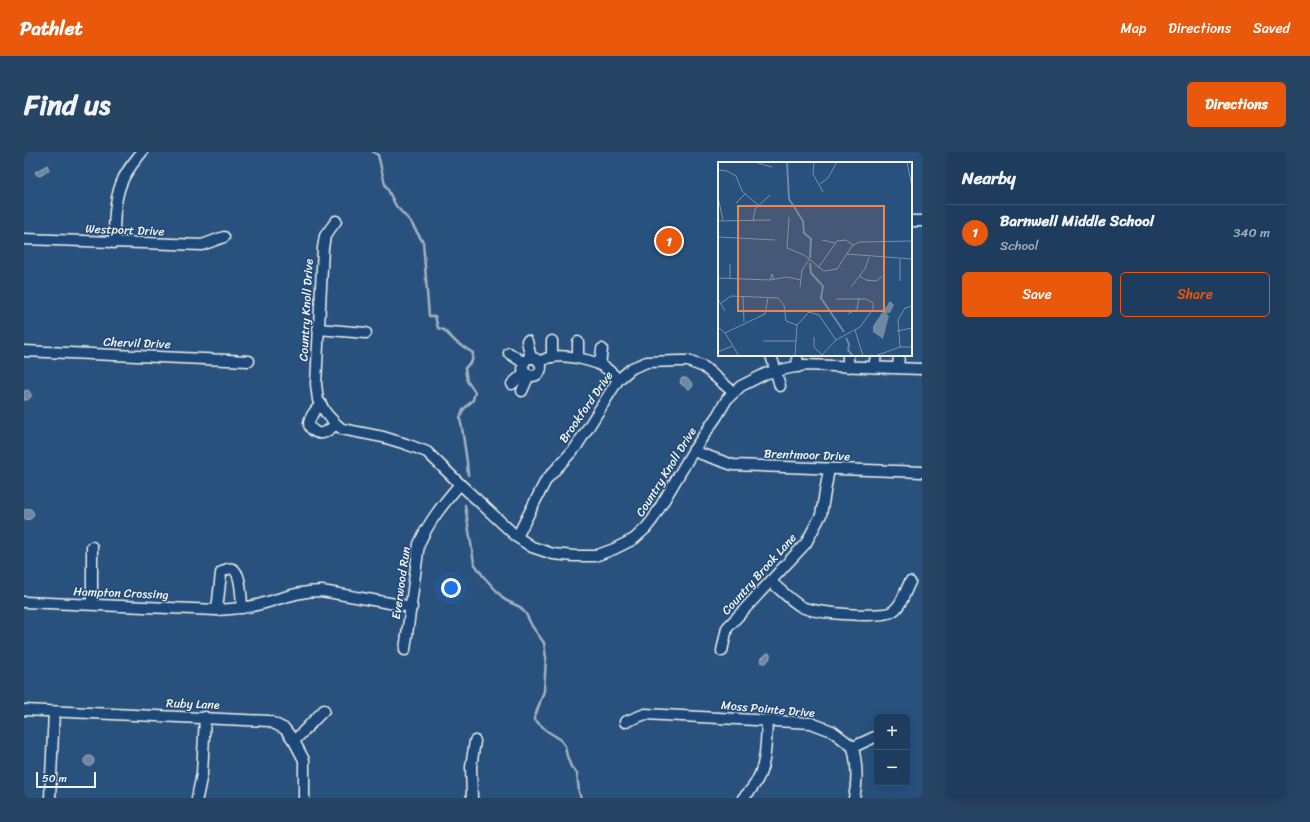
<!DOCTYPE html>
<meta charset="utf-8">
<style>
:root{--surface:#1e3d5e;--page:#264464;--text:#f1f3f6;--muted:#a1aebc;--line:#3c5673;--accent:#ea580c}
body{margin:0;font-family:Sriracha,sans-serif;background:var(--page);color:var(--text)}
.controls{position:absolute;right:12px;bottom:12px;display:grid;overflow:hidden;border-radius:6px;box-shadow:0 4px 16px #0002}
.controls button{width:36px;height:36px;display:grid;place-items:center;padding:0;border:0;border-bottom:1px solid var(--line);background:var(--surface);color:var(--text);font:20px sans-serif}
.scale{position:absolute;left:12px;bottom:10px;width:60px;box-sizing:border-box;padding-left:4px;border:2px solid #f4f1e8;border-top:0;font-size:11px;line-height:14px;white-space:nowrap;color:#f4f1e8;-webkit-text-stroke:3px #1f4a7a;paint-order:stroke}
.you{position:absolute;left:427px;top:436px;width:14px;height:14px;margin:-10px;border:3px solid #fff;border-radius:50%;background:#1a73e8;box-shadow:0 0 0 6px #1a73e833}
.badge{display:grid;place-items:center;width:26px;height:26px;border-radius:50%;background:var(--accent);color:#fff;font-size:13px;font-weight:700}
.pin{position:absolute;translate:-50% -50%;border:2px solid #fff;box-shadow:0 1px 4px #0006}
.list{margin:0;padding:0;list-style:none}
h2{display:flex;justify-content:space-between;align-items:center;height:52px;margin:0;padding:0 16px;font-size:17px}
h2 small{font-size:13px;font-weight:400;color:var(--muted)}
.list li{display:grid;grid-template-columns:26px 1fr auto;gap:12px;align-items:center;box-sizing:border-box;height:56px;padding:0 16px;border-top:1px solid var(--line)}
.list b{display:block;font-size:15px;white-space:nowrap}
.list p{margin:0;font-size:13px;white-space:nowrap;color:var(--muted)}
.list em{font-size:13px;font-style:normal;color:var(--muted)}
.actions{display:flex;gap:8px;padding:12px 16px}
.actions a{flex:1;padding:9px 0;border:1px solid var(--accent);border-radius:6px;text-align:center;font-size:14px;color:var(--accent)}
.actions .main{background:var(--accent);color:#fff}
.map{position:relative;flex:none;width:898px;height:646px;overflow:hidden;border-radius:6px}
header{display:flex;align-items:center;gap:24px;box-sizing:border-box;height:56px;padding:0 20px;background:var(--accent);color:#fff}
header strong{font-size:19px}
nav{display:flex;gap:22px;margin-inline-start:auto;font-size:14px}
.intro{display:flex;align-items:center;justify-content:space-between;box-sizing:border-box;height:96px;padding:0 24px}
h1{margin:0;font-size:28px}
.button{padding:10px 18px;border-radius:6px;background:var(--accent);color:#fff;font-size:14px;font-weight:700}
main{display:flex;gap:24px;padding:0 24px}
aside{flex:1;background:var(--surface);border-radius:6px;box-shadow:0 4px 16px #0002}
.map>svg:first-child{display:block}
.water{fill:#6e88a2;stroke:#a4b2be}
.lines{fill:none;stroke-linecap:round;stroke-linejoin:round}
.stream{stroke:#a4b2be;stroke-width:2.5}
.minor-casing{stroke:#f4f1e8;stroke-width:13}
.minor{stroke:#1f4a7a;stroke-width:10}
.labels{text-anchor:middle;stroke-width:3;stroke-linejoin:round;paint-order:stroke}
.street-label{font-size:12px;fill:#f4f1e8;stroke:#1f4a7a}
.inset-river{fill:none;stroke:#6e88a2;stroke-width:2}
.inset-road{fill:none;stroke:#7a91a8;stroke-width:1}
.view{fill:#ec874e;fill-opacity:0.15;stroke:#ec874e;stroke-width:2}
.inset-edge{fill:none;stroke:#f4f1e8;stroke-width:2}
</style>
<header>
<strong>Pathlet</strong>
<nav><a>Map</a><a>Directions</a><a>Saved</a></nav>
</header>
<div class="intro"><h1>Find us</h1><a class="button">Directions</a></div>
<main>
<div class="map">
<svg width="898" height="646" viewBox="0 0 898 646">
<rect width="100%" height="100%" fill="#28517e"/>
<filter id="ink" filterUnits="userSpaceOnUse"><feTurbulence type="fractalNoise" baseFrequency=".025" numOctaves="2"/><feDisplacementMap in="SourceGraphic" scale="8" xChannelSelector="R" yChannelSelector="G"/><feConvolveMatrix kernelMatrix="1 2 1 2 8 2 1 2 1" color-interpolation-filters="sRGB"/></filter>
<g filter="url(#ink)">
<g class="water">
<polygon points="23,13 25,17 24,19 16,24 13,23 11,20"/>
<polygon points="658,226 662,226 668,231 669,234 667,236 664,237 657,232 656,229"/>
<polygon points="4,238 7,242 7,245 3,248 0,248 0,239"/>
<circle cx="4" cy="362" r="5.5"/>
<polygon points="744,501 746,502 746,506 742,511 739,511 737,510 737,507 742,502"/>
<circle cx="65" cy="609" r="5"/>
</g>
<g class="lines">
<g class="stream">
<polyline points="349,0 354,3 361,32 372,54 386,69 399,90 405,164 411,164 414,176 420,178 432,190 449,201 448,209 441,216 443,229 451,240 449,248 439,258 436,267 438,276 443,310 444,323"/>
<polyline points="441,353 450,411 459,424 481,448 496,455 502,462 508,474 520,491 522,506 520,539 510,567 523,579 536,587 541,594 543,604 547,615 553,621 555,640 557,646"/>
</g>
<defs>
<g id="minor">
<polyline points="312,69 301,84 299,96 292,232 294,248 302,261 312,272 318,277 359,285 382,292 403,300 436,332 493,385 508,395 529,402 550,404 571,404 590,397 610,387 622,376 629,367 669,299 693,264 703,247 717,234 743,221 780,213 898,217"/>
<polyline points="887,69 898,69"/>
<polyline points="0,87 178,93 200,85"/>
<path d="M90,91c0,-19 0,-41 7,-59 4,-12 13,-22 21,-32"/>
<polyline points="294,177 342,181"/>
<polyline points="503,189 507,206"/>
<polyline points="528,189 528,205"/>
<polyline points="554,190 554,206"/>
<polyline points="0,199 225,209"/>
<polyline points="485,201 500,211"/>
<polyline points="747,203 756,234"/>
<polyline points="773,203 774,215"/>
<polyline points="824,203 824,215"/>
<circle cx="508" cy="215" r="9"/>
<path d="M515,210c4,-2 8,-4 12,-5 14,-3 44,3 56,12 4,3 8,7 11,11"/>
<polyline points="576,213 578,197"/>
<polyline points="850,215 852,203"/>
<polyline points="874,216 875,203"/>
<polyline points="488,232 501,220"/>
<polyline points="498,239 505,223"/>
<path d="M297,252c-5,5 -11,12 -12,19 0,4 2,6 5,8 8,6 15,-1 22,-7"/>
<polyline points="669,299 709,313 898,320"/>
<polyline points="493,385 522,328 552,295 594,228 608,216 623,210 655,209 664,209 680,215 709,240"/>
<path d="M747,430c10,8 20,19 31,25 11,6 82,12 91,4 9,-6 12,-20 17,-29"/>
<path d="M0,450l193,8c15,-1 30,-2 44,-6 22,-6 37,-13 61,-13l90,16"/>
<polyline points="68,452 68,395"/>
<path d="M193,458l4,-37c21,-18 20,23 21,35"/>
<path d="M381,498l14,-106c10,-23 25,-41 41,-60"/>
<polyline points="698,499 703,476 782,391 797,363 805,317"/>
<polyline points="0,558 245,569 261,577 270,589 280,608 280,646"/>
<path d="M601,570l20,-8 166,9 21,8 21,16c4,17 5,34 1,51"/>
<polyline points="270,589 300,558"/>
<polyline points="829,595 853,584"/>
<polyline points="26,646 30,560"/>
<polyline points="173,646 178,622 181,565"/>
<polyline points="448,646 447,615 451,589"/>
<path d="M719,646c24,-21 23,-49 24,-78"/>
</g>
</defs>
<use href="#minor" class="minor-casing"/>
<use href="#minor" class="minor"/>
</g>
</g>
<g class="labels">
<g class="street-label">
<text transform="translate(101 78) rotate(2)" y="4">Westport Drive</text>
<text transform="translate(282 158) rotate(-87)" y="4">Country Knoll Drive</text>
<text transform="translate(113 191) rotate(2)" y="4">Chervil Drive</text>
<text transform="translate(562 255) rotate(-55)" y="4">Brookford Drive</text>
<text transform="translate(783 303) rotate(2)" y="4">Brentmoor Drive</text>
<text transform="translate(642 320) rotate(-58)" y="4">Country Knoll Drive</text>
<text transform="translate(735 422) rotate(-48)" y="4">Country Brook Lane</text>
<text transform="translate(377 431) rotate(-82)" y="4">Everwood Run</text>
<text transform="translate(97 441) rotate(2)" y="4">Hampton Crossing</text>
<text transform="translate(169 552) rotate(2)" y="4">Ruby Lane</text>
<text transform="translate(744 557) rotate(5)" y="4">Moss Pointe Drive</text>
</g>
</g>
<g transform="translate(694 10)">
<rect width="194" height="194" fill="#28517e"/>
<path d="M172,139l4,4 -4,8h-4l3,3 -6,23 -10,-7v-6z" fill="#6e88a2"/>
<path class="inset-river" d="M69,0l2,37 14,22 1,12 7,6 -1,19M92,101l1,10 12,13 -2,12 23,34M128,176l3,6 -1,6 5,6"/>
<path class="inset-road" d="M96,0l-1,12 10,18M189,0l5,25M40,1l14,4M0,8l9,1 9,5 6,15 16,14M102,22l8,-6 9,-16M0,35l5,23M18,41l9,-9M71,55l-2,31 17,7 20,16 13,-2 15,-23 7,-4 53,-1M0,59l53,-1M35,59l2,-12 15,-14M0,75l57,3M104,78l13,3M129,92l65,5M182,97v22M100,106l19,-27 9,-1 7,5M141,114l7,4 11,1 5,-5M0,116l52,2 17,-3 14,3M12,117v-15M52,118l2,-6 2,6M82,125l2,-17 7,-10M133,125l14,-18 4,-12M25,135l1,25M0,137l7,12M3,141l10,-7 47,2 6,7 2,16 11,4M130,152l9,-5 2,-11M0,165l7,6 14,23M137,168l8,26M179,169l15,-3M7,171l40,-19 3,-16M96,175v10l8,8M45,179h33M182,185l-2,-27 7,-12 7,-2M0,190l14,-6M77,194l2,-31 12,-13 10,3 17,25M103,194l15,-16 24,-13 13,-18v-6l-7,-4h-30M157,194l25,-9h12"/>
<path class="view" d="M20,44h146v105h-146z"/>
<rect width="194" height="194" class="inset-edge"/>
</g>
</svg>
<div class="controls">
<button>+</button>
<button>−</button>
</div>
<div class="scale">50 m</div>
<div class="you"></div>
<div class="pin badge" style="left:645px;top:89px">1</div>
</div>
<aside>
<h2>Nearby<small></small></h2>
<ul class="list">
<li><span class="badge">1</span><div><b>Barnwell Middle School</b><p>School</p></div><em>340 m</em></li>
</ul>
<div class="actions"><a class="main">Save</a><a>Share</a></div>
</aside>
</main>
